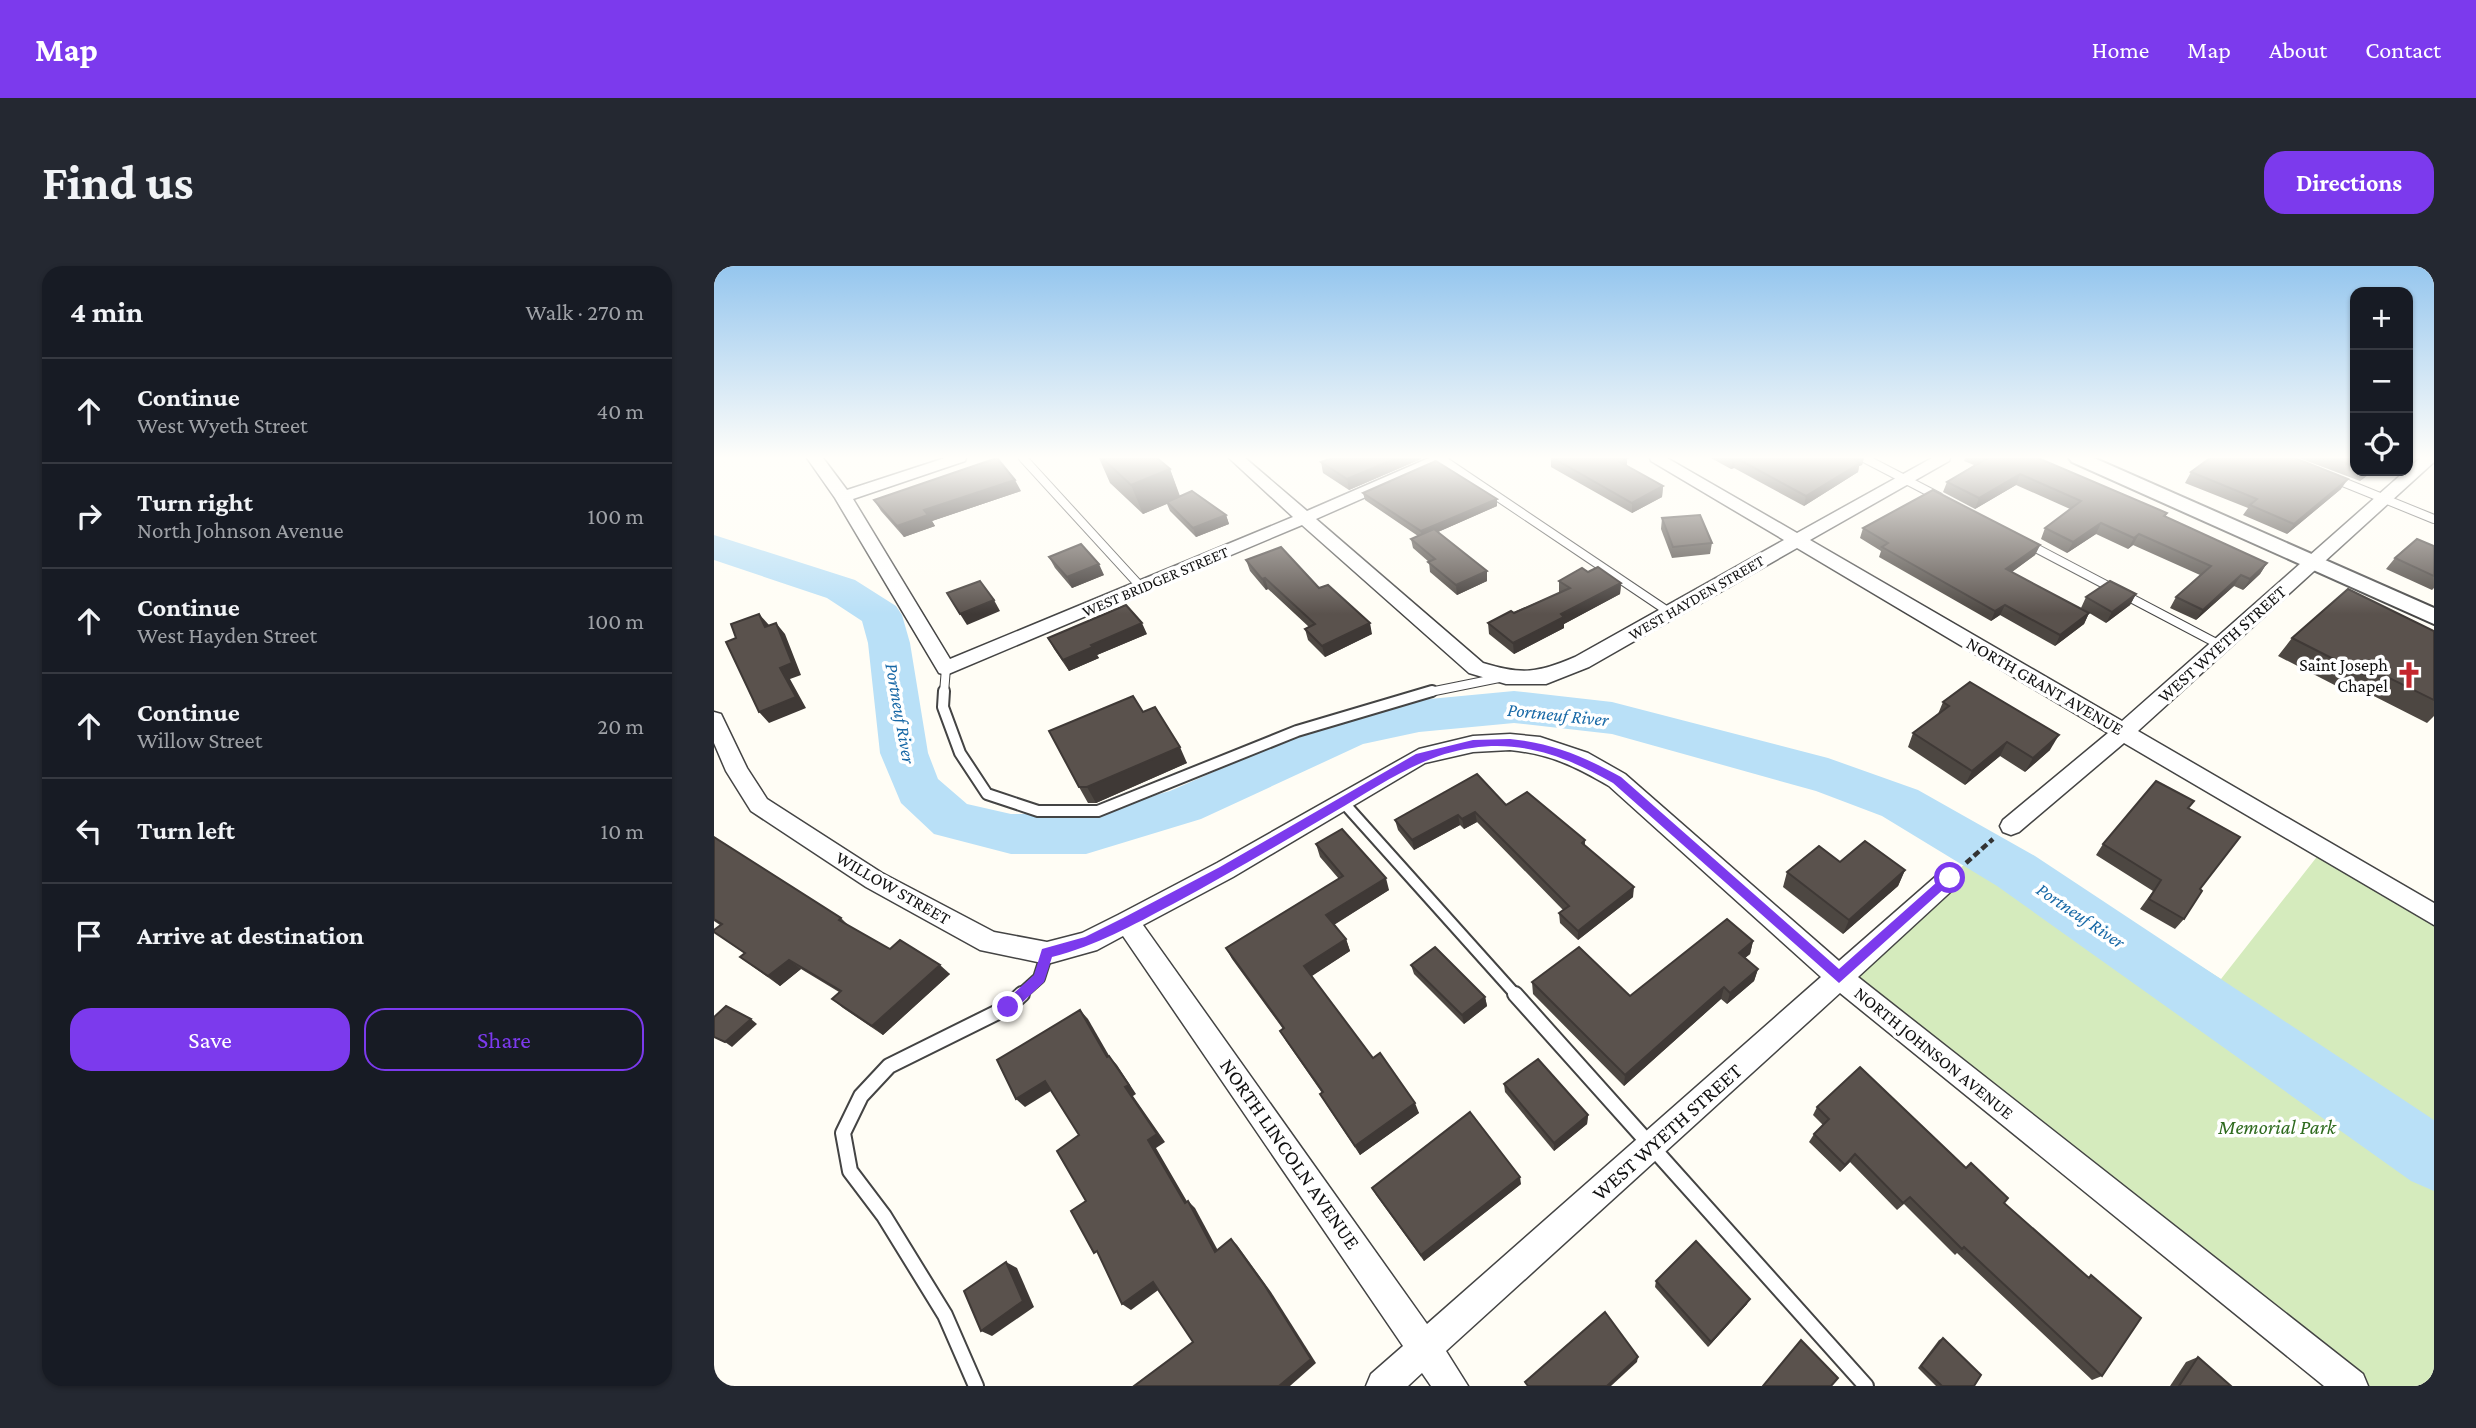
<!DOCTYPE html>
<meta charset="utf-8">
<style>
:root{--surface:#171b24;--page:#242831;--text:#f1f3f6;--muted:#9ea1a6;--line:#363941;--accent:#7c3aed}
body{margin:0;font-family:"Crimson Pro",serif;background:var(--page);color:var(--text)}
.controls{position:absolute;right:21px;top:21px;display:grid;overflow:hidden;border-radius:14px;box-shadow:0 2px 5px #0004}
.controls button{width:63px;height:63px;display:grid;place-items:center;padding:0;border:0;border-bottom:2px solid var(--line);background:var(--surface);color:var(--text);font:35px sans-serif}
.stop{position:absolute;width:21px;height:21px;margin:-16px;border:5px solid #7c3aed;border-radius:50%;background:#fff}
.stop.end{background:#7c3aed;border-color:#fff;box-shadow:0 2px 7px #0008}
.list{margin:0;padding:0;list-style:none}
h2{display:flex;justify-content:space-between;align-items:center;height:91px;margin:0;padding:0 28px;font-size:30px}
h2 small{font-size:23px;font-weight:400;color:var(--muted)}
.list li{display:grid;grid-template-columns:46px 1fr auto;gap:21px;align-items:center;box-sizing:border-box;height:105px;padding:0 28px;border-top:2px solid var(--line)}
.list b{display:block;font-size:26px;white-space:nowrap}
.list p{margin:0;font-size:23px;white-space:nowrap;color:var(--muted)}
.list em{font-size:23px;font-style:normal;color:var(--muted)}
.actions{display:flex;gap:14px;padding:21px 28px}
.actions a{flex:1;padding:16px 0;border:2px solid var(--accent);border-radius:21px;text-align:center;font-size:24px;color:var(--accent)}
.actions .main{background:var(--accent);color:#fff}
.icon{flex:none;width:38px;height:38px;fill:none;stroke:currentColor;stroke-width:2;stroke-linecap:round;stroke-linejoin:round}
.map{position:relative;flex:none;width:1720px;height:1120px;overflow:hidden;border-radius:21px}
header{display:flex;align-items:center;gap:42px;box-sizing:border-box;height:98px;padding:0 35px;background:var(--accent);color:#fff}
header strong{font-size:33px}
nav{display:flex;gap:38px;margin-inline-start:auto;font-size:24px}
.intro{display:flex;align-items:center;justify-content:space-between;box-sizing:border-box;height:168px;padding:0 42px}
h1{margin:0;font-size:49px}
.button{padding:18px 32px;border-radius:21px;background:var(--accent);color:#fff;font-size:24px;font-weight:700}
main{display:flex;gap:42px;padding:0 42px}
aside{flex:1;background:var(--surface);border-radius:21px;box-shadow:0 2px 5px #0004}
.map>svg:first-child{display:block}
.green{fill:#d5ebbd}
.lines{fill:none;stroke-linecap:round;stroke-linejoin:round}
.river{fill:#b9e0f7;fill-rule:evenodd}
.service-far2-casing{stroke:#444;stroke-width:10}
.service-far1-casing{stroke:#444;stroke-width:14}
.service-casing{stroke:#444;stroke-width:18}
.minor-casing{stroke:#444;stroke-width:3}
.tertiary-casing{stroke:#444;stroke-width:4}
.path{stroke:#333;stroke-width:4.5;stroke-dasharray:7 3.5;stroke-linecap:butt}
.service-far2{stroke:#fff;stroke-width:8}
.service-far1{stroke:#fff;stroke-width:10}
.service{stroke:#fff;stroke-width:14}
.minor{fill:#fff;fill-rule:evenodd}
.tertiary{fill:#fff;fill-rule:evenodd}
.wall{fill:#4d4742}
.shaded-wall{fill:#3f3936}
.building{fill:#5a524d;stroke:#3f3936;stroke-width:2}
.route{fill:#7c3aed}
.labels{text-anchor:middle;stroke-width:7;stroke-linejoin:round;paint-order:stroke}
.far-street-label{font-size:16px;fill:#111;stroke:#fff}
.street-label{font-size:18px;fill:#111;stroke:#fff}
.poi-label{font-size:18px;fill:#111;stroke:#fff;text-anchor:end}
.water-label{font-size:19px;font-style:italic;fill:#1768a6;stroke:#fff}
.near-park-label{font-size:21px;font-style:italic;fill:#2f6b1f;stroke:#fff}
.near-street-label{font-size:21px;fill:#111;stroke:#fff}
</style>
<header>
<strong>Map</strong>
<nav><a>Home</a><a>Map</a><a>About</a><a>Contact</a></nav>
</header>
<div class="intro"><h1>Find us</h1><a class="button">Directions</a></div>
<main>
<aside>
<h2>4 min<small>Walk · 270 m</small></h2>
<ul class="list">
<li><svg class="icon" aria-label="ahead" viewBox="0 0 24 24"><path d="M12 20V5M6 11l6-6 6 6"/></svg><div><b>Continue</b><p>West Wyeth Street</p></div><em>40 m</em></li>
<li><svg class="icon" aria-label="right" viewBox="0 0 24 24"><path d="M7 20v-9h11M14 6l5 5-5 5"/></svg><div><b>Turn right</b><p>North Johnson Avenue</p></div><em>100 m</em></li>
<li><svg class="icon" aria-label="ahead" viewBox="0 0 24 24"><path d="M12 20V5M6 11l6-6 6 6"/></svg><div><b>Continue</b><p>West Hayden Street</p></div><em>100 m</em></li>
<li><svg class="icon" aria-label="ahead" viewBox="0 0 24 24"><path d="M12 20V5M6 11l6-6 6 6"/></svg><div><b>Continue</b><p>Willow Street</p></div><em>20 m</em></li>
<li><svg class="icon" aria-label="left" viewBox="0 0 24 24"><path d="M17 20v-9H6M10 6l-5 5 5 5"/></svg><div><b>Turn left</b></div><em>10 m</em></li>
<li><svg class="icon" aria-label="arrive" viewBox="0 0 24 24"><path d="M6 21V4h12l-3 4 3 4H6"/></svg><div><b>Arrive at destination</b></div></li>
</ul>
<div class="actions"><a class="main">Save</a><a>Share</a></div>
</aside>
<div class="map">
<svg width="1720" height="1120" viewBox="0 0 1720 1120">
<rect width="100%" height="100%" fill="#fffdf5"/>
<polygon class="green" points="1281,571 1507,713 1609,583 1720,649 1720,1120 1637,1120 1125,711"/>
<g class="lines">
<polygon class="river" points="0,269 141,314 182,340 188,349 196,377 214,487 224,513 253,538 297,548 372,548 456,525 622,452 705,434 800,425 898,436 1114,492 1204,524 1321,590 1720,854 1720,925 1697,915 1283,620 1168,550 1102,525 898,468 800,457 705,466 649,478 487,553 372,588 297,588 220,568 187,537 166,487 154,377 148,355 113,332 0,294"/>
<defs>
<g id="service-far2">
<polyline points="309,192 427,321"/>
<polyline points="726,192 955,346"/>
<polyline points="1150,192 1225,231"/>
<polyline points="1619,212 1720,253"/>
<polyline points="1314,278 1506,379"/>
<polyline points="230,427 232,402"/>
<polyline points="711,427 790,411"/>
</g>
<g id="service-far1">
<polyline points="230,425 229,441 246,487 273,528 324,545 384,545 583,465 718,425"/>
<polyline points="629,536 802,729"/>
<polyline points="306,729 325,712 333,687"/>
</g>
<g id="service">
<polyline points="801,728 1152,1120"/>
<polyline points="262,1120 231,1049 170,950 136,905 129,867 147,830 175,800 294,741 308,728"/>
</g>
<g id="minor">
<path d="M93,192h16l24,32 98,-32h21l-1,3 -112,38 97,160 343,-142 -64,-59h16l62,53 122,-53h19l-1,3 -131,58 167,144c39,12 55,10 92,-6l209,-117 -133,-79 -1,-3h17l130,75 135,-75h18l-1,3 -139,79 312,181 298,-263h14v4l-296,269 296,172v22l-310,-182 -105,89 -8,3 -8,-3 -3,-6 3,-6 105,-87 -311,-185 -208,119 -43,17h-40l-37,-11 -167,-148 -356,150 -7,-2 -104,-175z"/>
<path d="M0,446l7,2 26,54 20,31 115,74 112,59 53,10 35,-9 36,-18 99,-52 202,-114 54,-13 37,-2 30,3 48,16 37,21 214,187 103,-90 8,-3 8,3 4,7 -4,7 -100,92 505,397 5,12h-44l-484,-393 -394,358 22,35h-37l-9,-13 -14,13h-42l5,-12 32,-28 -280,-410 -26,14 -50,14 -67,-14 -114,-63 -115,-76 -25,-40 -12,-28zM796,484c40,4 65,16 99,36l212,191 -394,347 -284,-399 90,-48 192,-114 48,-11z"/>
</g>
<polygon id="tertiary" points="1355,192 1380,192 1720,342 1720,358 1358,196"/>
</defs>
<use href="#service-far2" class="service-far2-casing"/>
<use href="#service-far1" class="service-far1-casing"/>
<use href="#service" class="service-casing"/>
<use href="#minor" class="minor-casing"/>
<use href="#tertiary" class="tertiary-casing"/>
<polyline class="path" points="1252,597 1279,573"/>
<use href="#service-far2" class="service-far2"/>
<use href="#service-far1" class="service-far1"/>
<use href="#service" class="service"/>
<use href="#minor" class="minor"/>
<use href="#tertiary" class="tertiary"/>
</g>
<g class="wall">
<polygon points="385,192 443,192 456,203 466,230 512,249 515,258 482,271 456,245 453,238 429,248 396,217"/>
<polygon points="837,192 912,192 913,200 949,220 948,231 918,247 837,201"/>
<polygon points="997,192 1150,192 1148,199 1145,200 1144,206 1090,240 1020,202 1017,203"/>
<polygon points="1251,192 1324,192 1453,247 1451,251 1553,297 1546,308 1529,324 1520,320 1482,354 1456,342 1462,331 1486,309 1419,279 1414,283 1382,268 1353,287 1327,273 1331,262 1356,243 1302,219 1261,243 1229,226 1233,216 1260,199 1250,195"/>
<polygon points="1585,192 1641,192 1641,205 1659,205 1646,215"/>
<polygon points="707,193 635,224 609,207 607,196"/>
<polygon points="1477,206 1627,223 1573,268 1529,249 1534,242 1471,217"/>
<polygon points="307,225 218,255 221,260 190,271 167,245 160,234"/>
<polygon points="649,227 783,240 724,266 773,305 773,315 743,329 716,306 715,296 699,282 697,273 704,270 651,234"/>
<polygon points="948,252 998,277 996,288 958,292 947,263"/>
<polygon points="1149,262 1326,279 1321,289 1298,306 1375,347 1370,358 1341,380 1286,349 1277,355 1165,291 1167,285 1146,272"/>
<polygon points="1720,280 1720,322 1718,324 1672,303 1681,292"/>
<polygon points="335,291 390,309 358,322 341,302"/>
<polygon points="532,294 605,322 658,368 611,391 594,374 591,363 595,361 554,323 552,324 536,305"/>
<polygon points="874,306 907,317 906,328 850,358 850,362 800,388 775,368 774,357 847,326 845,326 845,315"/>
<polygon points="1422,328 1416,339 1392,357 1367,342 1372,331"/>
<polygon points="1720,365 1720,450 1713,457 1642,421 1636,427 1564,390 1578,372"/>
<polygon points="433,368 383,389 385,392 355,405 340,383 334,372"/>
<polygon points="1229,436 1336,484 1311,506 1286,490 1251,519 1194,481 1199,467 1224,448"/>
<polygon points="429,446 473,497 382,537 374,537 365,521"/>
<polygon points="792,539 871,574 871,579 919,631 864,674 846,657 845,647 849,644 763,556 750,563 746,559 700,584 684,564 681,554"/>
<polygon points="1474,542 1486,623 1470,653 1461,663 1426,643 1439,625 1382,589 1389,578"/>
<polygon points="0,571 127,652 135,660 176,683 236,708 169,769 129,742 118,733 125,726 87,703 66,720 26,691 30,687 0,666 6,659 0,655"/>
<polygon points="602,578 675,624 620,659 632,673 636,685 597,710 659,792 705,847 646,889 612,838 606,828 608,827 572,775 566,765 569,763 518,693 512,682 625,613 606,591"/>
<polygon points="1191,604 1184,620 1129,668 1069,621 1073,606"/>
<polygon points="1039,675 1036,688 1031,692 1044,703 1040,715 1013,738 1007,733 910,820 819,728 818,716 916,730"/>
<polygon points="697,699 771,731 773,740 750,758 700,708"/>
<polygon points="790,818 874,849 873,858 840,885 791,826"/>
<polygon points="1103,841 1290,937 1374,1011 1377,1009 1388,1110 1378,1114 1243,987 1241,989 1190,938 1183,944 1136,896 1126,906 1095,876 1100,868 1109,859 1099,849"/>
<polygon points="807,918 710,995 662,929 658,922"/>
<polygon points="942,1015 1033,1038 994,1081 941,1021"/>
<polygon points="1229,1072 1260,1120 1222,1120 1204,1102 1225,1074"/>
<polygon points="1484,1091 1517,1120 1456,1120 1472,1096"/>
</g>
<g class="shaded-wall">
<polygon points="683,192 707,192 707,193 635,224 633,213"/>
<polygon points="913,192 913,203 906,196"/>
<polygon points="1022,192 1020,202 1017,203 1019,194"/>
<polygon points="1146,192 1150,192 1148,199 1145,200 1144,206 1090,240 1092,230 1141,194"/>
<polygon points="456,203 466,232 429,248 417,219"/>
<polygon points="1654,205 1659,205 1646,215"/>
<polygon points="1306,208 1302,219 1261,243 1265,232"/>
<polygon points="1634,213 1627,223 1573,268 1580,258"/>
<polygon points="301,214 307,225 218,255 221,260 190,271 183,260 210,244"/>
<polygon points="949,220 948,231 918,247 918,237"/>
<polygon points="783,233 783,240 708,273 707,265"/>
<polygon points="512,249 515,258 482,271 479,262"/>
<polygon points="1387,257 1382,268 1353,287 1359,276"/>
<polygon points="1425,268 1419,279 1414,283 1420,272"/>
<polygon points="1326,279 1321,289 1288,313 1292,303"/>
<polygon points="1553,297 1546,308 1529,324 1536,313"/>
<polygon points="385,298 390,309 358,322 353,311"/>
<polygon points="773,305 773,315 743,329 742,319"/>
<polygon points="1527,309 1520,320 1482,354 1489,344"/>
<polygon points="551,312 554,323 552,324 548,313"/>
<polygon points="907,317 906,328 850,358 850,362 800,388 799,377 847,348"/>
<polygon points="1422,328 1416,339 1392,357 1398,346"/>
<polygon points="280,334 286,345 253,359 246,348"/>
<polygon points="1291,339 1286,349 1277,355 1281,345"/>
<polygon points="1375,347 1370,358 1341,380 1346,369"/>
<polygon points="45,348 55,359 60,372 51,361"/>
<polygon points="62,357 71,368 87,409 76,413 92,442 55,457 45,446 66,402"/>
<polygon points="428,357 433,368 383,389 385,392 355,405 349,394 377,379"/>
<polygon points="656,357 658,368 611,391 608,380"/>
<polygon points="1345,469 1336,484 1311,506 1319,492"/>
<polygon points="1293,476 1286,490 1251,519 1258,505"/>
<polygon points="466,481 473,497 382,537 373,521"/>
<polygon points="761,546 763,556 750,563 748,553"/>
<polygon points="744,549 746,559 700,584 698,574"/>
<polygon points="1191,604 1184,620 1129,668 1135,654"/>
<polygon points="672,612 675,624 616,661 612,649"/>
<polygon points="920,621 919,631 864,674 864,665"/>
<polygon points="632,673 636,685 595,712 590,700"/>
<polygon points="1039,675 1036,688 1022,699 1025,687"/>
<polygon points="75,694 87,703 66,720 54,710"/>
<polygon points="226,699 236,708 169,769 158,760"/>
<polygon points="1044,703 1040,715 1013,738 1016,727"/>
<polygon points="1010,721 1007,733 910,820 911,809"/>
<polygon points="771,731 773,740 750,758 748,749"/>
<polygon points="366,744 374,753 401,800 393,791"/>
<polygon points="37,753 43,758 18,781 11,776"/>
<polygon points="395,790 403,799 422,828 419,830 451,876 442,882 478,944 471,937 434,874 411,821"/>
<polygon points="331,815 340,823 311,841 302,833"/>
<polygon points="701,837 705,847 646,889 641,880"/>
<polygon points="874,849 873,858 840,885 840,877"/>
<polygon points="1141,888 1136,896 1126,906 1131,899"/>
<polygon points="806,911 807,918 710,995 707,989"/>
<polygon points="474,935 481,942 508,992 501,986"/>
<polygon points="517,973 523,979 557,1026 602,1097 576,1120 565,1120"/>
<polygon points="292,996 303,1002 320,1041 278,1070 267,1065"/>
<polygon points="439,1016 447,1022 417,1044 408,1038"/>
<polygon points="1036,1033 1033,1038 994,1081 997,1076"/>
<polygon points="924,1091 923,1096 897,1120 893,1120"/>
</g>
<g class="building">
<polygon points="283,192 301,214 210,244 214,249 183,260 160,234"/>
<polygon points="388,192 443,192 456,203 417,219"/>
<polygon points="618,192 683,192 633,213 607,196"/>
<polygon points="839,192 913,192 906,196 949,220 918,237"/>
<polygon points="1015,192 1146,192 1141,194 1146,197 1092,230 1022,192 1019,194"/>
<polygon points="1270,192 1324,192 1453,247 1450,250 1553,297 1536,313 1527,309 1489,344 1462,331 1497,300 1425,268 1420,272 1387,257 1359,276 1331,262 1367,235 1306,208 1265,232 1233,216 1272,193"/>
<polygon points="1496,192 1581,192 1634,213 1580,258 1536,239 1543,233 1477,206"/>
<polygon points="1618,192 1641,192 1641,200"/>
<polygon points="722,195 783,233 707,265 649,227"/>
<polygon points="1219,224 1326,279 1292,303 1375,347 1346,369 1291,339 1281,345 1168,281 1174,277 1149,262"/>
<polygon points="478,225 512,249 479,262 453,236"/>
<polygon points="986,249 998,277 959,281 948,252"/>
<polygon points="720,263 773,305 742,319 714,296 721,293 697,273"/>
<polygon points="1703,273 1720,280 1720,310 1681,292"/>
<polygon points="367,278 385,298 353,311 335,291"/>
<polygon points="567,281 605,322 614,319 656,357 608,380 591,363 601,358 551,312 548,313 532,294"/>
<polygon points="884,301 907,317 847,348 850,351 799,377 774,357 797,345 800,347 856,322 845,315 868,302 874,306"/>
<polygon points="266,315 280,334 246,348 233,327"/>
<polygon points="1396,315 1422,328 1398,346 1372,331"/>
<polygon points="1634,323 1720,365 1720,434 1657,403 1651,409 1578,372"/>
<polygon points="412,339 428,357 377,379 379,381 349,394 334,372"/>
<polygon points="45,348 51,361 62,357 78,397 66,402 82,431 45,446 12,376 22,372 17,358"/>
<polygon points="1256,416 1345,469 1319,492 1293,476 1258,505 1199,467 1235,440 1229,436"/>
<polygon points="419,430 429,446 441,441 466,481 373,521 365,521 335,465"/>
<polygon points="763,508 792,539 813,526 871,574 868,577 920,621 864,665 845,647 855,640 761,546 748,553 744,549 698,574 681,554"/>
<polygon points="1442,515 1480,535 1474,542 1526,571 1486,623 1488,625 1470,653 1435,633 1447,614 1389,578"/>
<polygon points="628,563 672,612 612,649 632,673 590,700 659,792 666,787 701,837 641,880 606,828 609,826 566,765 570,762 512,682 629,610 602,578"/>
<polygon points="0,571 127,652 125,654 176,683 186,674 226,699 158,760 118,733 127,725 75,694 54,710 26,691 31,687 0,666 0,664 8,658 0,653"/>
<polygon points="1151,575 1191,604 1135,654 1073,606 1105,580 1126,596"/>
<polygon points="1013,653 1039,675 1025,687 1044,703 1016,727 1010,721 911,809 818,716 865,681 916,730"/>
<polygon points="721,681 771,731 748,749 697,699"/>
<polygon points="12,740 37,753 11,776 0,771 0,751"/>
<polygon points="366,744 393,791 395,790 415,819 411,821 443,868 434,874 471,937 474,935 501,986 517,973 551,1020 597,1093 565,1120 420,1120 479,1076 439,1016 408,1038 383,985 380,987 357,945 372,935 343,885 365,869 331,815 302,833 283,794"/>
<polygon points="824,793 874,849 840,877 790,818"/>
<polygon points="1146,801 1252,902 1257,897 1294,932 1290,937 1375,1012 1377,1009 1427,1052 1388,1110 1250,981 1248,983 1196,931 1189,937 1141,888 1131,899 1100,868 1115,853 1103,841"/>
<polygon points="756,846 806,911 707,989 658,922"/>
<polygon points="982,975 1036,1033 997,1076 942,1015"/>
<polygon points="292,996 309,1035 267,1065 250,1025"/>
<polygon points="891,1046 924,1091 893,1120 814,1120 811,1116"/>
<polygon points="1229,1072 1267,1109 1260,1120 1228,1120 1207,1100"/>
<polygon points="1087,1074 1124,1112 1117,1120 1049,1120"/>
<polygon points="1484,1091 1517,1120 1465,1120"/>
</g>
<linearGradient id="sky" x2="0" y2="1"><stop stop-color="#95c6ee"/><stop offset="0.55" stop-color="#fffefa"/><stop offset="1" stop-color="#fffefa" stop-opacity="0"/></linearGradient>
<rect width="1720" height="348" fill="url(#sky)"/>
<path class="route" d="M796,473c42,4 75,18 111,38l218,192 107,-95h8l2,4 -117,105 -226,-200c-44,-25 -88,-43 -141,-35 -51,7 -93,38 -138,64 -53,31 -107,63 -161,92 -42,22 -75,41 -121,53l-8,25 -31,29h-10v-8l31,-28 8,-26 43,-12 38,-19 97,-51 196,-113 57,-14z"/>
<defs>
<symbol id="church-bare" viewBox="-9 -9 18 18"><path d="M-1.2-6h2.4v3.5h3.3v2.4h-3.3V6h-2.4V-.1h-3.3v-2.4h3.3Z" fill="#c4262e" stroke="#fff" stroke-width="2.5" paint-order="stroke"/></symbol>
</defs>
<g fill-rule="evenodd">
<use href="#church-bare" x="1676" y="390" width="38" height="38"/>
</g>
<g class="labels">
<g class="far-street-label">
<text transform="translate(441 315) rotate(-23)" y="6">WEST BRIDGER STREET</text>
<text transform="translate(982 331) rotate(-30)" y="6">WEST HAYDEN STREET</text>
</g>
<g class="street-label">
<text transform="translate(1508 378) rotate(-42)" y="6">WEST WYETH STREET</text>
<text transform="translate(1331 420) rotate(30)" y="6">NORTH GRANT AVENUE</text>
<text transform="translate(179 622) rotate(30)" y="6">WILLOW STREET</text>
<text transform="translate(1220 787) rotate(39)" y="6">NORTH JOHNSON AVENUE</text>
</g>
<g class="poi-label">
<text x="1674" y="405">Saint Joseph<tspan x="1674" dy="21">Chapel</tspan></text>
</g>
<g class="water-label">
<text transform="translate(187 447) rotate(80)" y="7">Portneuf River</text>
<text transform="translate(844 448) rotate(6)" y="7">Portneuf River</text>
<text transform="translate(1367 649) rotate(34)" y="7">Portneuf River</text>
</g>
<g class="near-park-label">
<text x="1563" y="868">Memorial Park</text>
</g>
<g class="near-street-label">
<text transform="translate(953 866) rotate(-42)" y="7">WEST WYETH STREET</text>
<text transform="translate(576 888) rotate(55)" y="7">NORTH LINCOLN AVENUE</text>
</g>
</g>
</svg>
<div class="controls">
<button>+</button>
<button>−</button>
<button><svg class="icon" aria-label="locate" viewBox="0 0 24 24"><circle cx="12" cy="12" r="6"/><path d="M12 2v4M12 18v4M2 12h4M18 12h4"/></svg></button>
</div>
<div class="stop" style="left:1236px;top:612px"></div>
<div class="stop end" style="left:294px;top:741px"></div>
</div>
</main>
